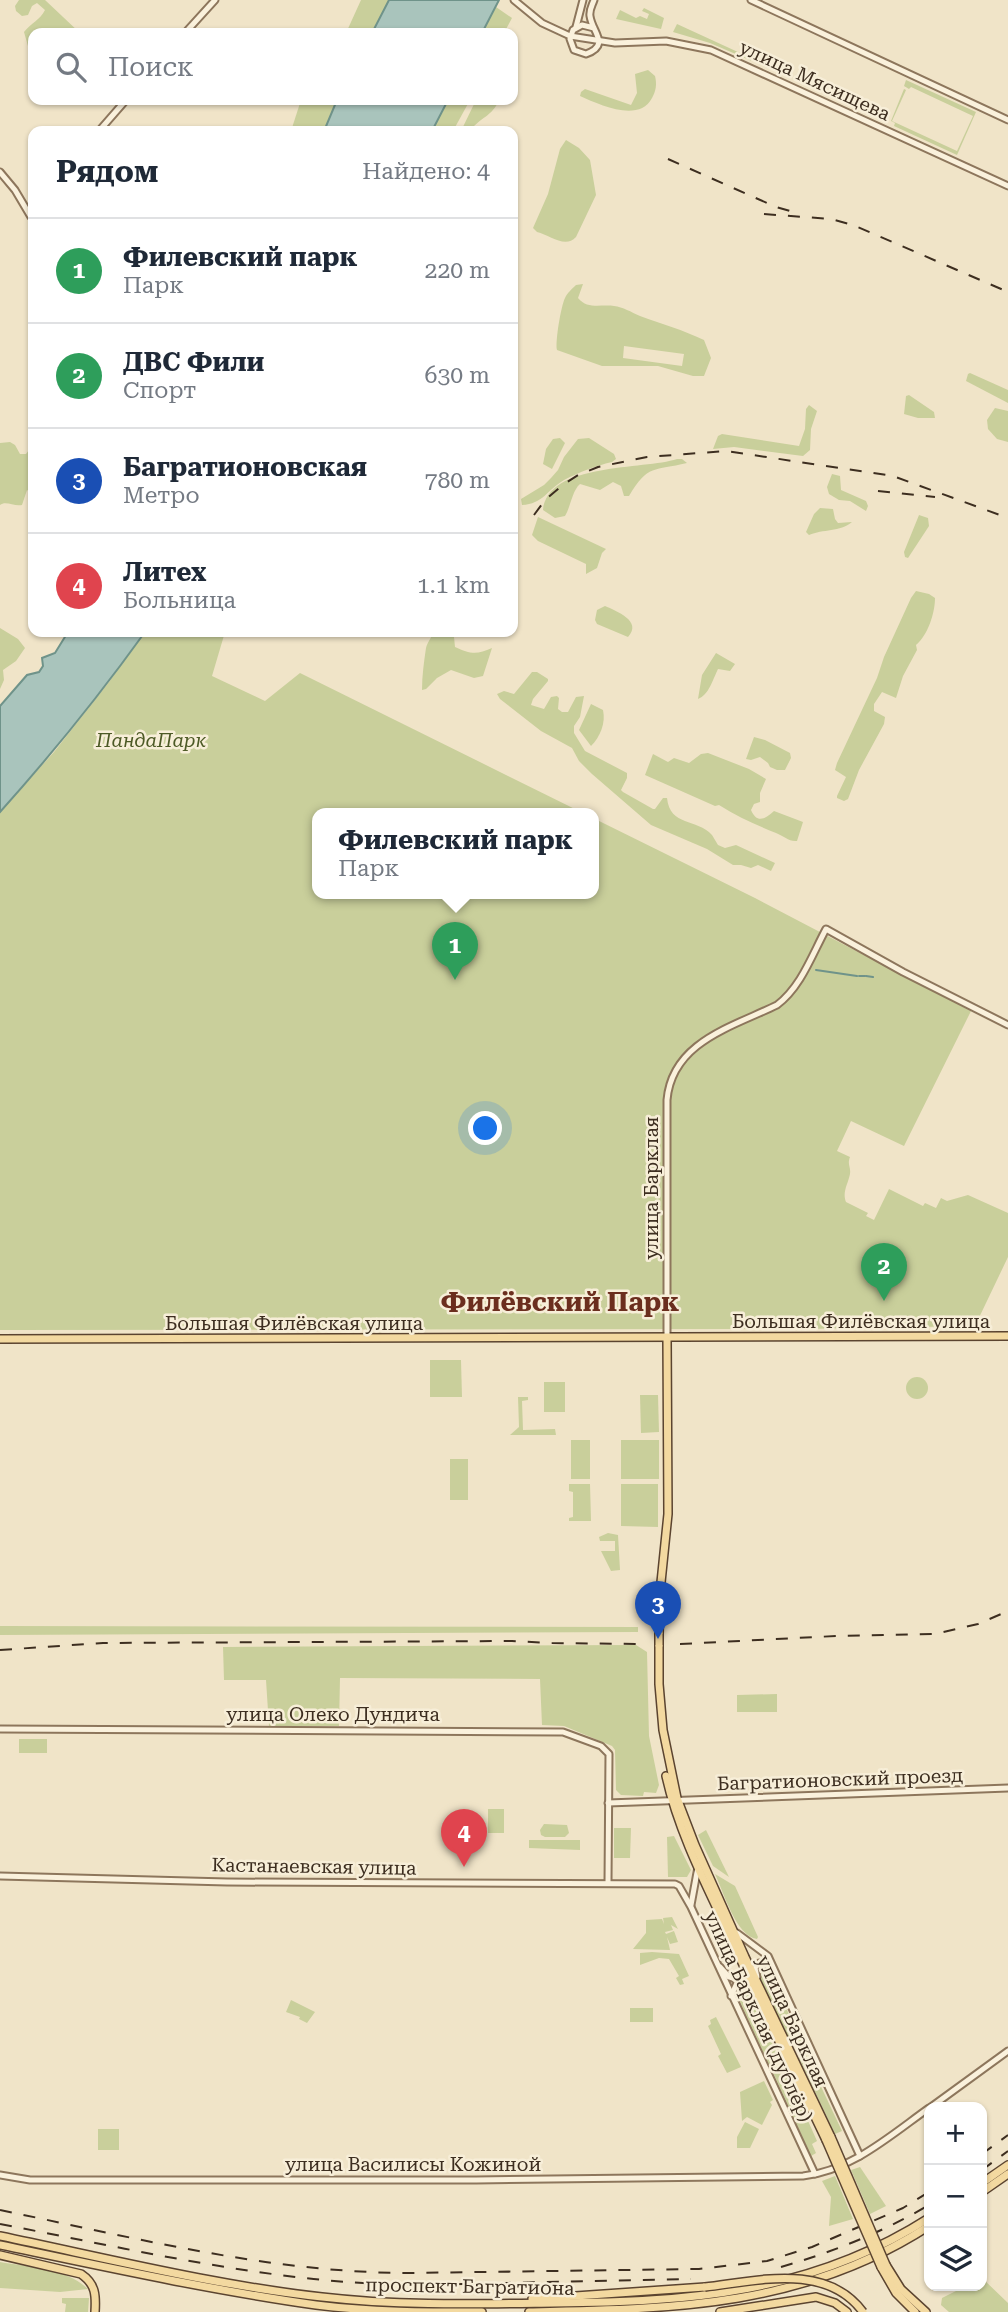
<!DOCTYPE html>
<html lang="ru">
<meta charset="utf-8">
<style>
:root{--surface:#fff;--page:#f2f2f3;--text:#1f2937;--muted:#747a83;--line:#e0e1e3;--accent:#db2777}
body{margin:0;font-family:"Roboto Serif",serif;background:var(--page);color:var(--text)}
.controls{position:absolute;right:21px;bottom:21px;display:grid;overflow:hidden;border-radius:14px;box-shadow:0 2px 5px #0004}
.controls button{width:63px;height:63px;display:grid;place-items:center;padding:0;border:0;border-bottom:2px solid var(--line);background:var(--surface);color:var(--text);font:35px sans-serif}
.you{position:absolute;left:486px;top:1129px;width:24px;height:24px;margin:-18px;border:5px solid #fff;border-radius:50%;background:#1a73e8;box-shadow:0 0 0 10px #1a73e833}
.badge{display:grid;place-items:center;width:46px;height:46px;border-radius:50%;background:var(--accent);color:#fff;font-size:23px;font-weight:700}
.pin{position:absolute;translate:-50% -58px;filter:drop-shadow(0 2px 4px #0008)}
.pin::after{content:'';position:absolute;top:37px;width:24px;height:21px;background:inherit;clip-path:polygon(0 0,100% 0,50% 100%)}
.popup{position:absolute;left:312px;top:808px;width:287px;height:91px;box-sizing:border-box;display:grid;place-content:center;border-radius:14px;background:var(--surface);filter:drop-shadow(0 2px 5px #0005);font-size:23px;white-space:nowrap;color:var(--muted)}
.popup b{font-size:26px;color:var(--text)}
.popup::after{content:'';position:absolute;left:50%;top:100%;margin-left:-14px;border:14px solid transparent;border-top-color:var(--surface)}
.list{margin:0;padding:0;list-style:none}
h2{display:flex;justify-content:space-between;align-items:center;height:91px;margin:0;padding:0 28px;font-size:30px}
h2 small{font-size:23px;font-weight:400;color:var(--muted)}
.list li{display:grid;grid-template-columns:46px 1fr auto;gap:21px;align-items:center;box-sizing:border-box;height:105px;padding:0 28px;border-top:2px solid var(--line)}
.list b{display:block;font-size:26px;white-space:nowrap}
.list p{margin:0;font-size:23px;white-space:nowrap;color:var(--muted)}
.list em{font-size:23px;font-style:normal;color:var(--muted)}
.icon{flex:none;width:38px;height:38px;fill:none;stroke:currentColor;stroke-width:2;stroke-linecap:round;stroke-linejoin:round}
.map{position:relative;flex:none;width:1008px;height:2312px;overflow:hidden}
.search{position:absolute;background:var(--surface);box-shadow:0 2px 5px #0004;left:28px;top:28px;width:490px;height:77px;display:flex;align-items:center;gap:18px;box-sizing:border-box;padding:0 24px;border-radius:14px;color:var(--muted);font-size:26px}
.panel{position:absolute;background:var(--surface);box-shadow:0 2px 5px #0004;left:28px;top:126px;width:490px;height:511px;border-radius:14px}
.map>svg:first-child{display:block}
.green{fill:#c9cf9b;fill-rule:evenodd}
.water{fill:#a9c4bc;stroke:#6f938a;stroke-width:2}
.lines{fill:none;stroke-linecap:round;stroke-linejoin:round}
.stream{stroke:#6f938a;stroke-width:2}
.minor-casing{stroke:#8d765c;stroke-width:9}
.major-casing{stroke:#5b4430;stroke-width:10}
.minor{stroke:#faf1dc;stroke-width:5}
.major{stroke:#f3d9a0;stroke-width:7}
.rail{stroke:#3d2e20;stroke-width:2;stroke-dasharray:12 12;stroke-linecap:butt}
.major-bridge-casing{stroke:#5b4430;stroke-width:10;stroke-linecap:butt}
.major-bridge{stroke:#f3d9a0;stroke-width:7}
.labels{text-anchor:middle;stroke-width:5;stroke-linejoin:round;paint-order:stroke}
.street-label{font-size:19px;fill:#3d2e20;stroke:#f7eed8}
.park-label{font-size:19px;font-style:italic;fill:#4d5a26;stroke:#f7eed8}
.district-label{font-size:26px;font-weight:bold;fill:#6b2e1e;stroke:#f7eed8}
</style>
<div class="map">
<svg width="1008" height="2312" viewBox="0 0 1008 2312">
<rect width="100%" height="100%" fill="#f0e4c8"/>
<g class="green">
<path d="M19,0h26l35,33h-47v19l-5,-6 -4,-14c7,-9 16,-12 21,-22l-8,-7 -5,3 -4,9 -6,1 -6,-5 -1,-5z"/>
<polygon points="361,0 389,0 372,33 346,33"/>
<polygon points="496,7 512,18 504,33 482,33"/>
<polygon points="644,8 664,18 661,29 616,19 620,10 636,18 640,16 647,19 649,14 642,11"/>
<polygon points="677,24 790,76 792,73 791,78 710,43 673,32"/>
<path d="M648,70l7,6c2,8 1,15 -3,22 -13,25 -52,7 -72,-2l1,-4 4,-3 46,16 6,-12 -2,-19z"/>
<polygon points="906,80 976,112 957,155 894,126 895,123 891,121 904,89 906,90 892,121 957,151 973,116 911,87 909,89 904,86"/>
<polygon points="301,100 337,100 324,131 291,131"/>
<polygon points="448,100 470,100 453,131 432,131"/>
<path d="M476,100h23c-7,17 -19,17 -29,31h-9z"/>
<path d="M566,140l13,8 11,12 6,35 -20,42c-11,12 -26,-2 -39,-5l-4,-4 15,-34 12,-45z"/>
<path d="M583,284l-5,14c10,12 23,6 36,8 9,1 17,6 26,10 22,8 43,14 64,24l7,18 -7,18h-11l-35,-10h-56l-45,-16c-2,-8 4,-44 8,-52 2,-5 7,-9 11,-13zM624,346l60,8 -2,12 -59,-8z"/>
<polygon points="970,373 1008,390 1008,403 966,381 968,374"/>
<polygon points="909,395 934,412 935,418 918,418 904,414 906,396"/>
<polygon points="809,405 817,411 811,429 810,450 803,456 734,447 713,449 718,436 722,434 799,446 805,429 806,409"/>
<polygon points="995,408 1008,411 1008,442 997,439 988,429 987,420"/>
<polygon points="560,438 565,443 552,469 543,464 546,449 553,439"/>
<path d="M589,438l25,16 2,5 -4,3c-17,4 -32,10 -48,18 -17,10 -21,24 -42,25l-1,-6 23,-14 7,-7 7,-8 6,-13 14,-18z"/>
<path d="M10,442l5,3 5,9h6l3,-4 4,3v41l-6,-4 -5,15c-8,2 -16,-5 -22,0v-62z"/>
<path d="M677,459h5l5,4c-33,8 -39,1 -58,33h-5l-3,-10 -8,-4 -13,8 -20,-6c-8,7 -9,22 -15,32l-10,2 -12,-8c5,-48 101,-40 134,-51z"/>
<polygon points="832,474 840,476 841,490 866,501 868,506 866,511 850,501 839,500 829,494 827,487"/>
<path d="M820,508l13,1 2,10 3,4 14,-1c-12,10 -29,7 -43,13l-3,-3 8,-18z"/>
<polygon points="919,515 928,518 929,526 908,558 905,557 904,552"/>
<polygon points="538,517 606,549 602,553 597,568 586,574 586,564 538,541 532,535"/>
<path d="M916,591l13,3 6,4c0,15 -7,37 -19,47l1,5 -14,26 -7,22 -14,-6 -8,12v7l11,6 -1,7 -25,46 -11,29 -4,2 -7,-3v-2l9,-19 -11,-7 2,-7 40,-85 7,-21 27,-59z"/>
<path d="M605,606c11,5 38,15 23,31l-31,-13 -2,-4 2,-10z"/>
<polygon points="0,628 18,639 25,648 16,661 3,670 4,680 0,689"/>
<path d="M145,632h80l-13,44 53,25 35,-28 285,141h-268v80h276v-76l162,80 216,113 -67,135 -53,-25 -14,30 13,6c-3,8 1,9 0,17 -2,10 -8,18 -4,28l22,11 -2,3 8,4 15,-31 34,17 2,-3 11,5 5,-10 6,3 21,-6 40,18v44l-33,69 -173,3 -802,1v-518l54,-60 55,-70z"/>
<path d="M433,632h23l-2,5 1,10c15,7 22,8 37,1l-9,28 -9,2 -23,-8 -14,8 -11,11 -4,1c0,-15 2,-28 4,-42 1,-5 6,-11 7,-16z"/>
<path d="M716,653l19,11 -5,7 -12,-2c-5,10 -9,26 -20,30l4,-24z"/>
<path d="M532,672h5l11,7v2l-15,18 -2,6 13,4 7,-12 6,-1 2,2 -1,11 4,3h6l8,-15 8,-1 -4,21 -6,9v7l11,18 42,22v5l-6,12 2,2 30,17h2l8,-11h4c3,29 30,20 45,37 2,3 4,7 6,10l7,3 11,-3 39,18 -4,8 -13,-6 -7,3 -10,-3h-8l-26,-16 -56,-24 -59,-51 -13,-13 -7,-13 -31,-17 -41,-32 -3,-5 7,-3 10,3z"/>
<path d="M591,704l12,6c3,13 -3,27 -12,36l-12,-16z"/>
<polygon points="754,737 765,740 790,753 791,758 785,770 777,770 770,767 768,763 760,757 751,760 746,759"/>
<path d="M708,753l41,16 17,10 -6,14v9l-6,2 -3,6c6,14 14,9 23,1l29,11 -6,19c-8,1 -13,-5 -21,-8 -20,-8 -38,-16 -57,-28l-4,1 -70,-31 8,-21 15,8 6,-4 15,5 12,-9z"/>
<polygon points="430,1360 461,1360 462,1397 430,1397"/>
<circle cx="917" cy="1388" r="11"/>
<rect x="544" y="1382" width="21" height="30"/>
<polygon points="640,1395 658,1395 659,1432 641,1433"/>
<polygon points="518,1397 528,1397 528,1400 522,1401 523,1430 555,1429 556,1435 510,1435 519,1427"/>
<rect x="571" y="1440" width="19" height="39"/>
<rect x="621" y="1440" width="38" height="39"/>
<rect x="450" y="1459" width="18" height="41"/>
<polygon points="569,1484 590,1484 591,1521 569,1521 569,1518 573,1517 573,1492 569,1491"/>
<polygon points="621,1484 658,1484 658,1527 621,1526"/>
<polygon points="608,1533 618,1535 620,1570 611,1571 601,1551 615,1551 615,1541 600,1541 599,1537"/>
<polygon points="0,1626 638,1627 638,1632 0,1635"/>
<polygon points="636,1645 647,1652 649,1736 659,1785 656,1793 644,1792 643,1796 621,1795 616,1790 615,1750 612,1746 564,1726 542,1725 540,1679 340,1678 339,1726 269,1726 266,1680 224,1680 223,1647"/>
<polygon points="777,1694 777,1712 737,1712 737,1695"/>
<rect x="19" y="1739" width="28" height="14"/>
<rect x="488" y="1809" width="16" height="24"/>
<polygon points="544,1824 567,1825 569,1833 565,1837 545,1837 541,1835 540,1830"/>
<polygon points="614,1828 631,1828 630,1858 614,1858"/>
<polygon points="706,1830 729,1877 713,1866 698,1835"/>
<polygon points="674,1836 691,1870 687,1877 668,1877 667,1837"/>
<polygon points="529,1840 580,1840 580,1850 529,1848"/>
<path d="M715,1874l20,12 23,51 -1,2c-21,-3 -33,-46 -42,-65z"/>
<polygon points="672,1917 678,1929 671,1925 673,1930 665,1932 666,1934 674,1931 678,1942 670,1944 667,1937 670,1950 633,1949 646,1933 646,1920 662,1919 664,1924 663,1918"/>
<polygon points="652,1952 679,1954 689,1976 682,1979 684,1984 680,1985 676,1978 679,1976 669,1959 659,1958 640,1965 640,1953"/>
<polygon points="762,1966 768,1969 805,2049 800,2051 795,2040 790,2041 758,1974 758,1968"/>
<polygon points="742,1988 746,1989 780,2060 769,2065 737,1995 738,1989"/>
<polygon points="291,2000 315,2012 307,2023 299,2019 300,2017 286,2012"/>
<rect x="630" y="2008" width="23" height="14"/>
<polygon points="716,2017 741,2067 727,2073 718,2056 721,2054 708,2026 711,2024 710,2020"/>
<polygon points="806,2055 842,2131 835,2134 799,2058"/>
<polygon points="780,2064 785,2076 788,2076 817,2141 812,2144 816,2153 811,2156 771,2068"/>
<polygon points="764,2081 773,2100 770,2102 772,2105 762,2125 747,2117 742,2121 740,2092"/>
<polygon points="745,2122 759,2129 750,2148 737,2148 737,2137"/>
<rect x="98" y="2129" width="21" height="21"/>
<polygon points="860,2167 886,2206 870,2214 851,2170"/>
<polygon points="835,2176 853,2219 829,2226 831,2197 822,2181"/>
<path d="M0,2262c29,5 66,6 88,27l-28,3 -60,-4z"/>
<polygon points="982,2278 1008,2303 1008,2312 949,2312 941,2305 942,2298 966,2286 982,2286"/>
<polygon points="62,2298 89,2298 88,2312 65,2312 66,2304 62,2303"/>
</g>
<g class="water">
<polygon points="389,0 499,0 482,33 372,33"/>
<polygon points="337,100 448,100 432,131 324,131"/>
<path d="M68,632h77c-46,64 -92,121 -145,180v-106l27,-31 12,-3 4,-6 -1,-8 13,-5z"/>
</g>
<g class="lines">
<g class="stream">
<polyline points="816,970 857,976"/>
<polyline points="859,976 865,976"/>
<polyline points="866,976 873,977"/>
</g>
<defs>
<g id="minor">
<polyline points="514,0 542,23 570,36 615,43 666,41 711,50 1008,186"/>
<polyline points="751,0 1008,120"/>
<polyline points="576,27 583,0"/>
<path d="M594,28l-12,-3 -9,5 -3,9 4,11 12,4c25,-9 6,-22 4,-38 -1,-6 2,-10 4,-16"/>
<polyline points="185,33 215,0"/>
<polyline points="99,131 126,100"/>
<polyline points="0,172 15,190 31,217 33,214"/>
<path d="M667,1338v-238c5,-58 65,-73 110,-95 24,-18 35,-50 49,-76l77,43 105,53"/>
<polyline points="0,1729 563,1732 601,1746 609,1754 608,1883"/>
<polyline points="608,1803 1008,1788"/>
<polyline points="0,1876 227,1882 675,1884 679,1886 691,1907 815,2174"/>
<polyline points="691,1905 698,1867"/>
<polyline points="737,1933 768,1956 860,2156"/>
<polyline points="720,1967 729,1977 741,1981"/>
<polyline points="757,1977 755,1968 759,1963 766,1963 772,1970"/>
<polyline points="731,1996 737,1983 741,1981 752,1987"/>
<polyline points="931,2107 1008,2051"/>
<path d="M0,2175l30,5h446l327,-4c48,-5 88,-41 126,-68"/>
</g>
<g id="major">
<polyline points="0,1339 1008,1336"/>
<polyline points="659,1634 660,1592 668,1514 667,1338"/>
<polyline points="659,1645 659,1684 663,1730 677,1798 695,1845 745,1957 831,2137"/>
<path d="M666,1776c11,50 35,99 57,145 33,73 68,146 103,219"/>
<polyline points="982,2183 1008,2165"/>
<polyline points="982,2192 1008,2174"/>
<path d="M0,2236c106,22 214,49 322,61 77,9 155,7 232,6 135,-1 258,-10 375,-85"/>
<path d="M0,2245c105,22 210,45 316,60 55,7 111,7 166,7"/>
<path d="M0,2255l81,19c15,10 15,22 14,38"/>
<polyline points="886,2265 901,2289 926,2312"/>
<polyline points="881,2267 896,2293 915,2312"/>
<polyline points="532,2299 705,2287"/>
<path d="M529,2312c144,-3 275,-5 400,-86"/>
<polyline points="720,2312 816,2297 835,2303 847,2312"/>
</g>
</defs>
<use href="#minor" class="minor-casing"/>
<use href="#major" class="major-casing"/>
<use href="#minor" class="minor"/>
<use href="#major" class="major"/>
<g class="rail">
<polyline points="668,159 776,207 790,211"/>
<polyline points="764,214 831,219 853,225 1008,292"/>
<polyline points="878,491 935,497"/>
<polyline points="534,515 545,500 564,484 578,475 598,467 647,457 726,451 893,476 1008,518"/>
<polyline points="680,1644 836,1636 935,1634 978,1624 1008,1611"/>
<polyline points="0,1650 103,1643 512,1641 552,1643 638,1644"/>
<polyline points="982,2154 1008,2135"/>
<polyline points="982,2170 1008,2151"/>
<path d="M0,2210c136,28 271,63 411,63l288,-4 68,-8 45,-14 91,-39 26,-16"/>
<path d="M0,2224c136,26 272,59 411,61l280,-6"/>
<path d="M781,2267c52,-15 102,-35 148,-62"/>
</g>
<defs>
<g id="major-bridge">
<polyline points="659,1645 659,1634"/>
<polyline points="831,2137 886,2265"/>
<polyline points="826,2140 881,2267"/>
<path d="M705,2287c52,-6 121,-25 158,25"/>
</g>
</defs>
<use href="#major-bridge" class="major-bridge-casing"/>
<use href="#major-bridge" class="major-bridge"/>
</g>
<g class="labels">
<g class="street-label">
<text transform="translate(815 80) rotate(25)" y="7">улица Мясищева</text>
<text transform="translate(651 1188) rotate(-90)" y="7">улица Барклая</text>
<text x="861" y="1328">Большая Филёвская улица</text>
<text x="294" y="1330">Большая Филёвская улица</text>
<text x="333" y="1721">улица Олеко Дундича</text>
<text transform="translate(840 1779) rotate(-2)" y="7">Багратионовский проезд</text>
<text transform="translate(314 1866) rotate(1)" y="7">Кастанаевская улица</text>
<text transform="translate(759 2016) rotate(65)" y="7">улица Барклая (дублёр)</text>
<text transform="translate(793 2021) rotate(65)" y="7">улица Барклая</text>
<text x="413" y="2171">улица Василисы Кожиной</text>
<text transform="translate(470 2286) rotate(1)" y="7">проспект Багратиона</text>
</g>
<g class="park-label">
<text x="151" y="747">ПандаПарк</text>
</g>
<g class="district-label">
<text x="560" y="1311">Филёвский Парк</text>
</g>
</g>
</svg>
<div class="controls">
<button>+</button>
<button>−</button>
<button><svg class="icon" aria-label="layers" viewBox="0 0 24 24"><path d="M12 4l9 5-9 5-9-5zM3 14l9 5 9-5"/></svg></button>
</div>
<div class="you"></div>
<div class="pin badge" style="left:455px;top:980px;background:#2e9e5b">1</div>
<div class="popup"><b>Филевский парк</b>Парк</div>
<div class="pin badge" style="left:884px;top:1301px;background:#2e9e5b">2</div>
<div class="pin badge" style="left:658px;top:1639px;background:#1a4fb4">3</div>
<div class="pin badge" style="left:464px;top:1867px;background:#e0444e">4</div>
<div class="search"><svg class="icon" aria-label="search" viewBox="0 0 24 24"><circle cx="10" cy="10" r="6"/><path d="M15 15l6 6"/></svg>Поиск</div>
<section class="panel">
<h2>Рядом<small>Найдено: 4</small></h2>
<ul class="list">
<li><span class="badge" style="background:#2e9e5b">1</span><div><b>Филевский парк</b><p>Парк</p></div><em>220 m</em></li>
<li><span class="badge" style="background:#2e9e5b">2</span><div><b>ДВС Фили</b><p>Спорт</p></div><em>630 m</em></li>
<li><span class="badge" style="background:#1a4fb4">3</span><div><b>Багратионовская</b><p>Метро</p></div><em>780 m</em></li>
<li><span class="badge" style="background:#e0444e">4</span><div><b>Литех</b><p>Больница</p></div><em>1.1 km</em></li>
</ul>
</section>
</div>
